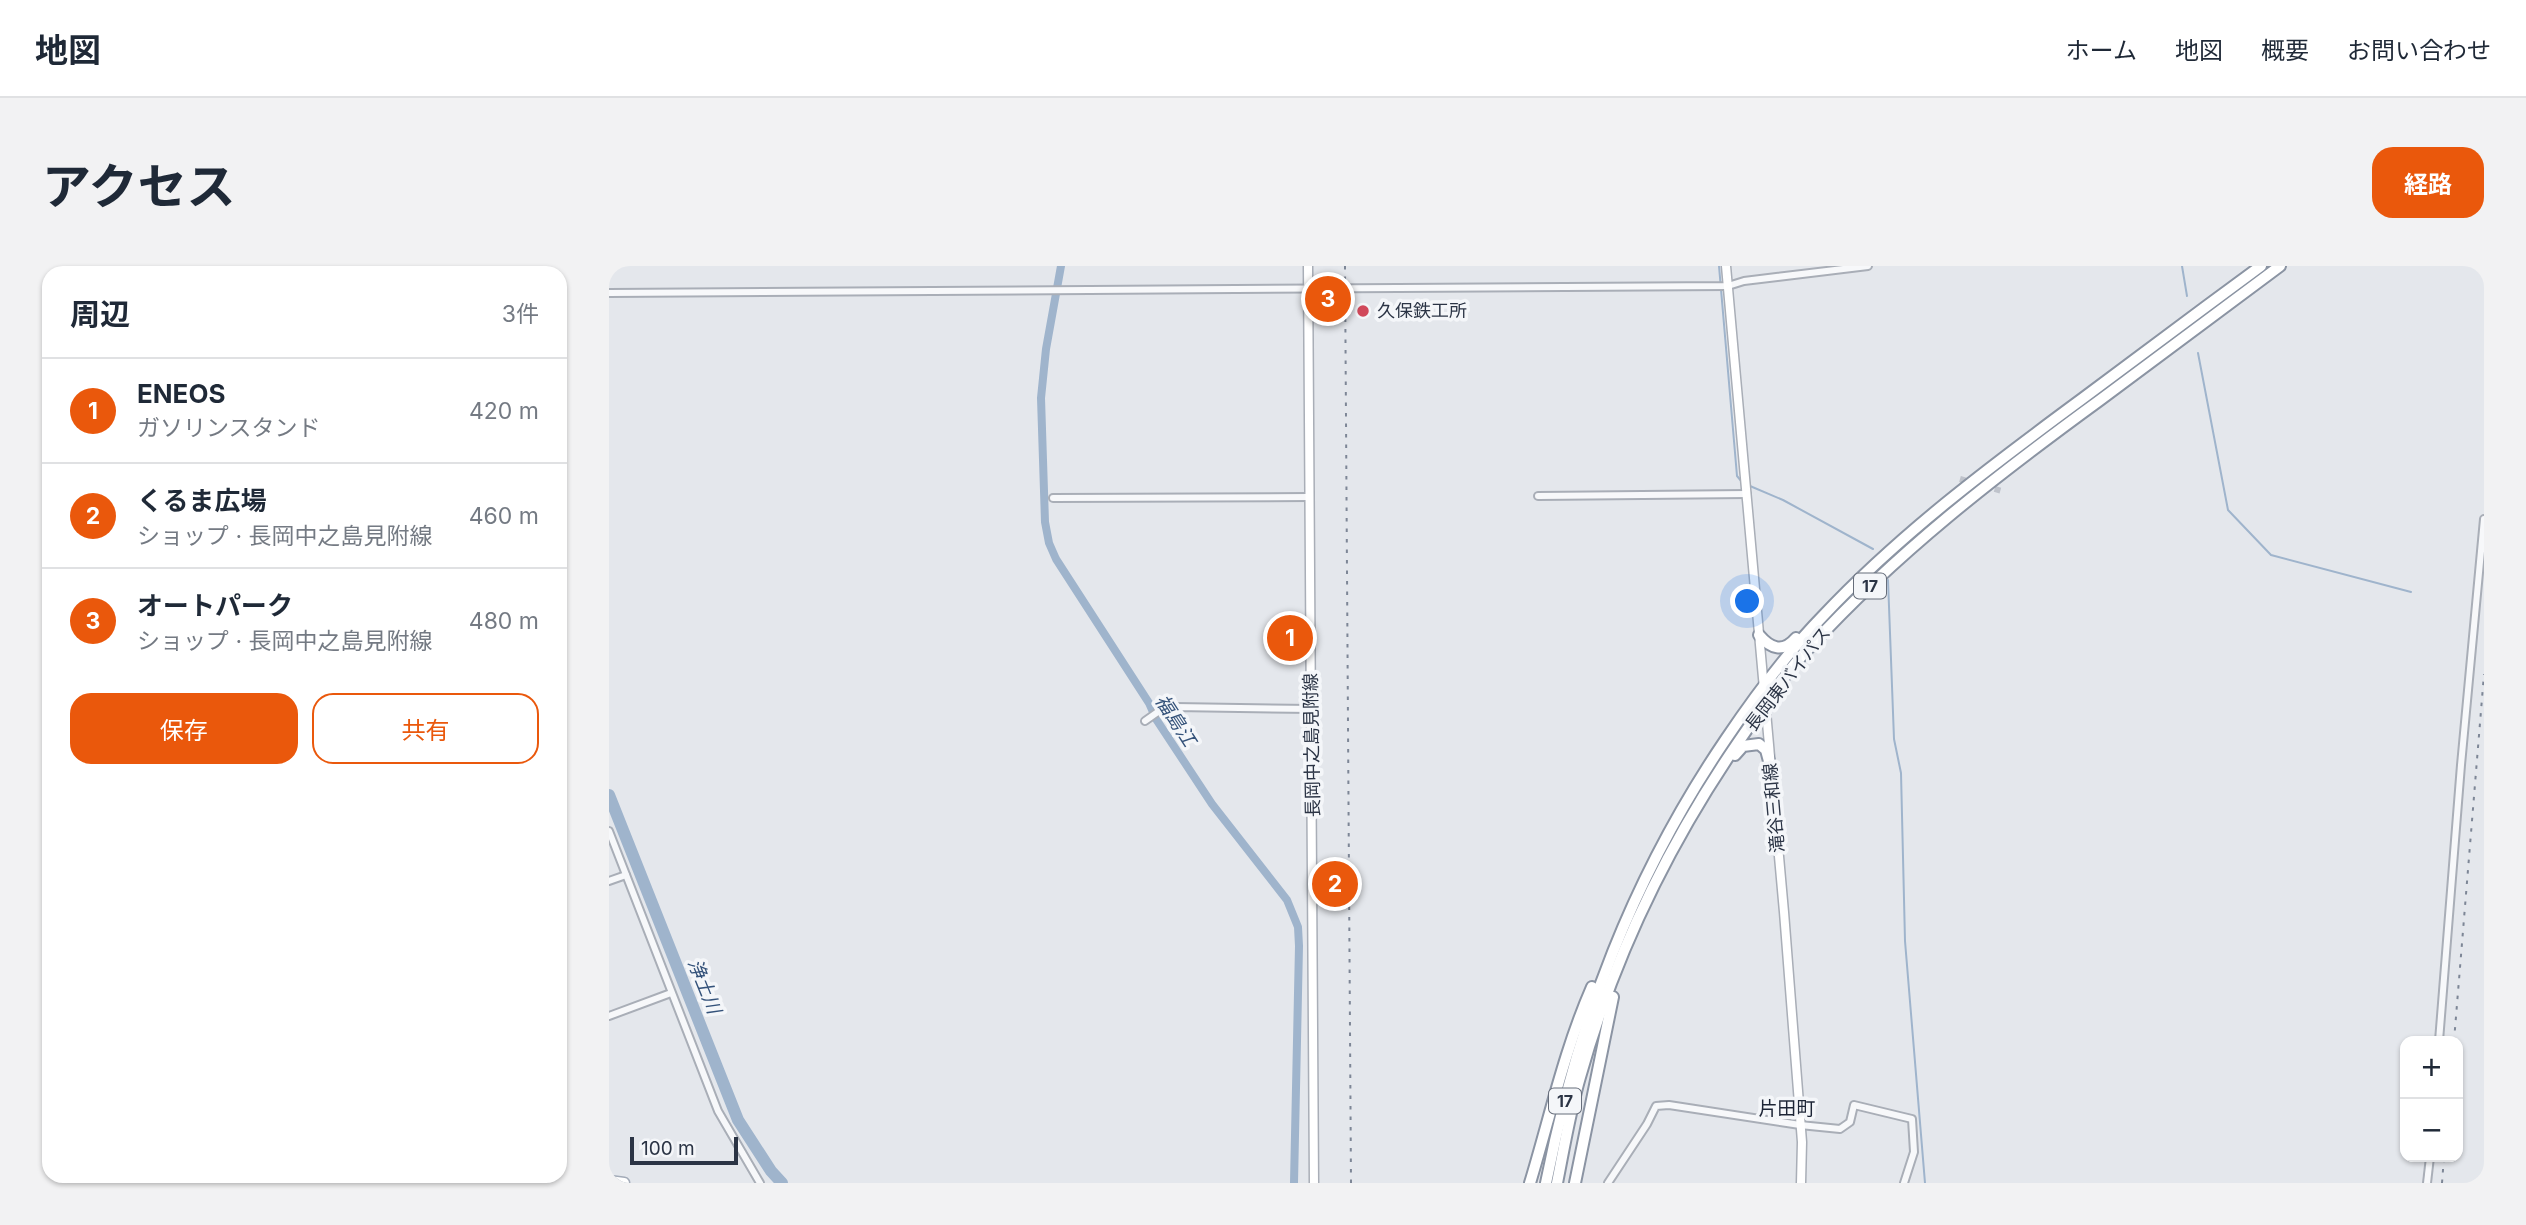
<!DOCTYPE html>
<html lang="ja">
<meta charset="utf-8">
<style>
:root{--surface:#fff;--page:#f2f2f3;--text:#1f2937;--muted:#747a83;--line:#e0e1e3;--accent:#ea580c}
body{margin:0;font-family:Inter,"Noto Sans JP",sans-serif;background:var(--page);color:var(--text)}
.controls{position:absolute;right:21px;bottom:21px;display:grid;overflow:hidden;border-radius:14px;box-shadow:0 2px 5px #0004}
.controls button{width:63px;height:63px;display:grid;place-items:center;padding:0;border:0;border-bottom:2px solid var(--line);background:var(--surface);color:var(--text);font:35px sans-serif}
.scale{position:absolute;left:21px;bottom:18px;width:108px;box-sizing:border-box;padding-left:7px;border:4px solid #2b3445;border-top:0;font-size:19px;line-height:24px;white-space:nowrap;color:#2b3445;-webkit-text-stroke:5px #f4f6f9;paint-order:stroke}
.you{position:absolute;left:1139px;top:336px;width:24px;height:24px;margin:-18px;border:5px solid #fff;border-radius:50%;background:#1a73e8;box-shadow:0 0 0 10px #1a73e833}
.badge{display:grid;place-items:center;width:46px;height:46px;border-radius:50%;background:var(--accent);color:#fff;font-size:23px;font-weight:700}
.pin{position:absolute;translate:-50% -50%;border:4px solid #fff;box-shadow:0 2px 7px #0006}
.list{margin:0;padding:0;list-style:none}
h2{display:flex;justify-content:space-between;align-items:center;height:91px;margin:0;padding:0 28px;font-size:30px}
h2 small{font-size:23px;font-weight:400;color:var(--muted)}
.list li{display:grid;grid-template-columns:46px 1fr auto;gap:21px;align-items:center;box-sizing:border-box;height:105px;padding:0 28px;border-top:2px solid var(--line)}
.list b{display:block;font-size:26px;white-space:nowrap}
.list p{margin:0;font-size:23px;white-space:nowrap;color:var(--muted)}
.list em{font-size:23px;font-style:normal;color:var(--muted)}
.actions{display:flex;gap:14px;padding:21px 28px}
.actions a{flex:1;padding:16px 0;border:2px solid var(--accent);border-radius:21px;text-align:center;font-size:24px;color:var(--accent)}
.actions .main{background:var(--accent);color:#fff}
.map{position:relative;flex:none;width:1875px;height:917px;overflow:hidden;border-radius:21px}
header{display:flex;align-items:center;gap:42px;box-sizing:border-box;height:98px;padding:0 35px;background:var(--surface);border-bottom:2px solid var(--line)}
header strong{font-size:33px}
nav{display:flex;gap:38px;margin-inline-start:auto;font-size:24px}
.intro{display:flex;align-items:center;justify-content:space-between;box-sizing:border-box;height:168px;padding:0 42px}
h1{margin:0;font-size:49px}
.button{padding:18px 32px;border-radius:21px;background:var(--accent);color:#fff;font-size:24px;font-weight:700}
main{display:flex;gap:42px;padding:0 42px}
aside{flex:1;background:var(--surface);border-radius:21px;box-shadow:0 2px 5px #0004}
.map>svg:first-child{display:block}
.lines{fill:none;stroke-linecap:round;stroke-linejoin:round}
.stream{stroke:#9fb4cc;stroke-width:2}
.canal{stroke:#9fb4cc;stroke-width:8}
.river{stroke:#9fb4cc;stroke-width:12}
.street-tunnel{stroke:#bfc3cb;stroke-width:6;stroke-dasharray:6 3;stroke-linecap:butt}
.street-casing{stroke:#a9aeb7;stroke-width:10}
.secondary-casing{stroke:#a9aeb7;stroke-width:11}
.primary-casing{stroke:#a3abb8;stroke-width:13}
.highway-casing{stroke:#8b94a3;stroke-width:14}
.street{stroke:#f7f8fa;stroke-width:6}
.secondary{stroke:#fff;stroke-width:8}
.primary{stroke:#fff;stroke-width:10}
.highway{stroke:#fff;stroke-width:10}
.rail{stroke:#7d8696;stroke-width:2;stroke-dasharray:3.5 7;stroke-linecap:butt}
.poi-dot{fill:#d1495b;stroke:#f4f6f9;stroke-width:2.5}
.labels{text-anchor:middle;stroke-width:7;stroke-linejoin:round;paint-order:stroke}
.shield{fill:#f4f6f9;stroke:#676e7b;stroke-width:2}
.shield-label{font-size:16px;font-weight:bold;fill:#2b3445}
.poi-label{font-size:18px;fill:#2b3445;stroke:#f4f6f9;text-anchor:start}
.street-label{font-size:18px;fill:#2b3445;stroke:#f4f6f9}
.water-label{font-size:19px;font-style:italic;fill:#34527a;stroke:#f4f6f9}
.neighbourhood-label{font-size:19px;fill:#1d2536;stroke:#f4f6f9}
</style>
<header>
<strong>地図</strong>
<nav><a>ホーム</a><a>地図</a><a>概要</a><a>お問い合わせ</a></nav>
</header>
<div class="intro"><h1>アクセス</h1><a class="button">経路</a></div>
<main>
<aside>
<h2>周辺<small>3件</small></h2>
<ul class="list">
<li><span class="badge">1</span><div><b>ENEOS</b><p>ガソリンスタンド</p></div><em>420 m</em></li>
<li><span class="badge">2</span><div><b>くるま広場</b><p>ショップ · 長岡中之島見附線</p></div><em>460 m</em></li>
<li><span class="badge">3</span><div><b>オートパーク</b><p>ショップ · 長岡中之島見附線</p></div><em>480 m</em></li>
</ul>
<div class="actions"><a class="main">保存</a><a>共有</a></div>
</aside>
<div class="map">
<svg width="1875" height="917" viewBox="0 0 1875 917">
<rect width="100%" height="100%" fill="#e4e7ec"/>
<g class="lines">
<g class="stream">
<polyline points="1110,0 1128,210 1133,216"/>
<polyline points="1573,0 1578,30"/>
<polyline points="1589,87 1619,244 1662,289 1802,326"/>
<polyline points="1141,220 1174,234 1264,283"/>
<polyline points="1279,314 1285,473 1292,507 1296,675 1316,917"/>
</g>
<polyline class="canal" points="452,0 437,83 432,132 436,256 440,277 447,293 540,437 547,453 603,538 678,634 689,661 690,680 685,917"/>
<polyline class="river" points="0,529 129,854 162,905 173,917"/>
<polyline class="street-tunnel" points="1351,213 1393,225"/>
<defs>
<g id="street">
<polyline points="0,27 1119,20 1135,15 1259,0"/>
<polyline points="929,230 1138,228"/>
<polyline points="444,232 701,231"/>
<polyline points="536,455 553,443 566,441 703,443"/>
<polyline points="0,565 109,845 151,917"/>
<polyline points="0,615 17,609"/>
<polyline points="0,750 62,727"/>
<polyline points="1830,775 1852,499 1875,253"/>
<polyline points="999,917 1038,858 1047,840 1060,839 1191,859 1231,863 1241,856 1245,839 1303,853 1305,886 1295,917"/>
<polyline points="1818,917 1821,891"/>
</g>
<g id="secondary">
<polyline points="699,0 705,917"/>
<polyline points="1117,0 1175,646 1193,876 1192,917"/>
</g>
<polyline id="primary" points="0,915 15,917"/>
<g id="highway">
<path d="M1150,369c12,14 24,18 37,3"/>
<polyline points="1126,489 1134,480 1150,478 1157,484 1161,499"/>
<path d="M921,917c20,-66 34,-132 62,-196"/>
<path d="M937,917c32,-162 87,-307 180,-444 29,-43 61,-86 97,-123 77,-82 168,-150 259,-217 59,-44 119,-89 179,-133"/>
<path d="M948,917c7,-35 13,-72 23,-106 34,-121 86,-229 157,-333 23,-33 45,-68 73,-97 86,-94 187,-172 290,-247 60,-44 120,-89 180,-134"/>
<polyline points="966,917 1004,731"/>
</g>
</defs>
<use href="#street" class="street-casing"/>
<use href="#secondary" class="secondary-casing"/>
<use href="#primary" class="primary-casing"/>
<use href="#highway" class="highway-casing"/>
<use href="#street" class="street"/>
<use href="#secondary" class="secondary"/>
<use href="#primary" class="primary"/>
<use href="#highway" class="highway"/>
<g class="rail">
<polyline points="736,0 742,917"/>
<polyline points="1845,775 1875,408"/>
<polyline points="1833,917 1835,891"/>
</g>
</g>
<circle class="poi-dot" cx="754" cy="45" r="7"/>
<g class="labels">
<g class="shield">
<rect x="1245" y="307.5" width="32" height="25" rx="5"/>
<rect x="940" y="822.5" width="32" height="25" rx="5"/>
</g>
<g class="shield-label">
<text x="1261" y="326">17</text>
<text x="956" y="841">17</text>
</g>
<g class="poi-label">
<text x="768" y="51">久保鉄工所</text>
</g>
<g class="street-label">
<text transform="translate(1179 413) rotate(-52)" y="6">長岡東バイパス</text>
<text transform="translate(703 479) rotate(-91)" y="6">長岡中之島見附線</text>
<text transform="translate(1165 542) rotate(-95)" y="6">滝谷三和線</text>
</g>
<g class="water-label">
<text transform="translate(567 454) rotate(57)" y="7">福島江</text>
<text transform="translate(96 720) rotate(68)" y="7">浄土川</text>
</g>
<g class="neighbourhood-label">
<text x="1178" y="849">片田町</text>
</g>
</g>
</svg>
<div class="controls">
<button>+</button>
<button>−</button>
</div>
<div class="scale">100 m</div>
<div class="you"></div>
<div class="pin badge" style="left:681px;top:372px">1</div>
<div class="pin badge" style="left:726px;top:618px">2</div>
<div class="pin badge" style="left:719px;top:33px">3</div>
</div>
</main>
